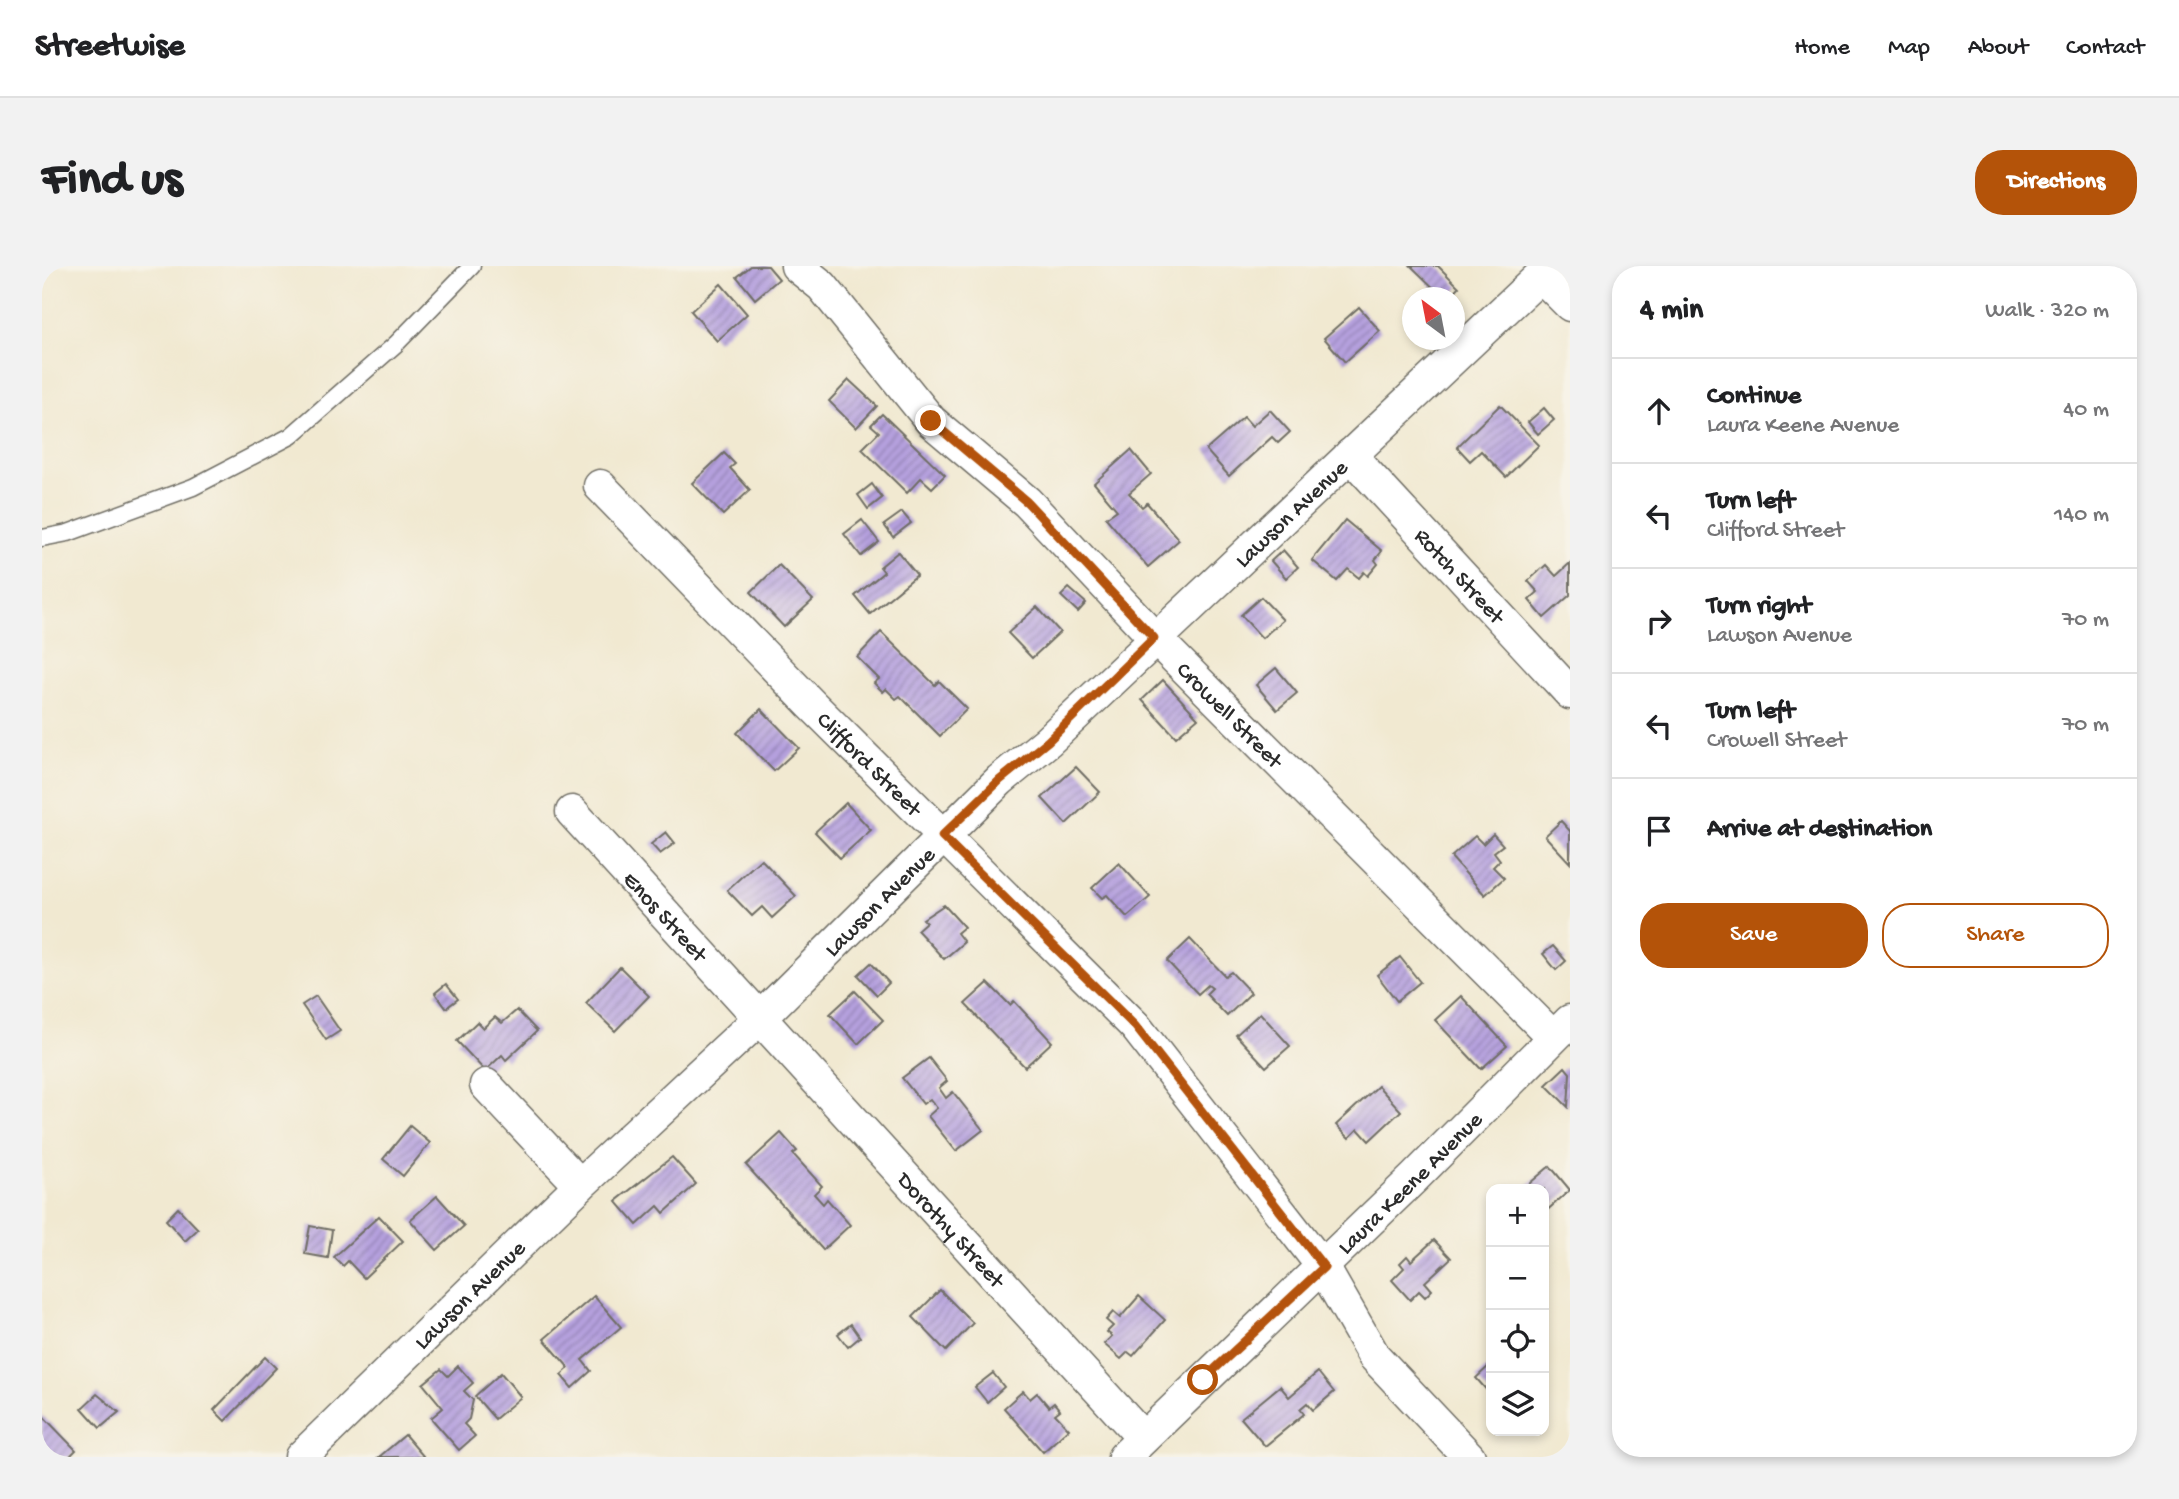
<!DOCTYPE html>
<meta charset="utf-8">
<style>
:root{--surface:#fff;--page:#f2f2f2;--text:#202124;--muted:#757577;--line:#e0e0e0;--accent:#b45309}
body{margin:0;font-family:"Gochi Hand",sans-serif;background:var(--page);color:var(--text)}
.controls{position:absolute;right:21px;bottom:21px;display:grid;overflow:hidden;border-radius:14px;box-shadow:0 4px 10px #0003}
.controls button{width:63px;height:63px;display:grid;place-items:center;padding:0;border:0;border-bottom:2px solid var(--line);background:var(--surface);color:var(--text);font:35px sans-serif}
.compass{position:absolute;left:1360px;top:21px;width:63px;height:63px;border-radius:50%;background:var(--surface);box-shadow:0 4px 10px #0003;rotate:328deg}
.stop{position:absolute;width:21px;height:21px;margin:-16px;border:5px solid #b45309;border-radius:50%;background:#fff}
.stop.end{background:#b45309;border-color:#fff;box-shadow:0 2px 7px #0008}
.list{margin:0;padding:0;list-style:none}
h2{display:flex;justify-content:space-between;align-items:center;height:91px;margin:0;padding:0 28px;font-size:30px}
h2 small{font-size:23px;font-weight:400;color:var(--muted)}
.list li{display:grid;grid-template-columns:46px 1fr auto;gap:21px;align-items:center;box-sizing:border-box;height:105px;padding:0 28px;border-top:2px solid var(--line)}
.list b{display:block;font-size:26px;white-space:nowrap}
.list p{margin:0;font-size:23px;white-space:nowrap;color:var(--muted)}
.list em{font-size:23px;font-style:normal;color:var(--muted)}
.actions{display:flex;gap:14px;padding:21px 28px}
.actions a{flex:1;padding:16px 0;border:2px solid var(--accent);border-radius:28px;text-align:center;font-size:24px;color:var(--accent)}
.actions .main{background:var(--accent);color:#fff}
.icon{flex:none;width:38px;height:38px;fill:none;stroke:currentColor;stroke-width:2;stroke-linecap:round;stroke-linejoin:round}
.map{position:relative;flex:none;width:1528px;height:1191px;overflow:hidden;border-radius:28px}
header{display:flex;align-items:center;gap:42px;box-sizing:border-box;height:98px;padding:0 35px;background:var(--surface);border-bottom:2px solid var(--line)}
header strong{font-size:33px}
nav{display:flex;gap:38px;margin-inline-start:auto;font-size:24px}
.intro{display:flex;align-items:center;justify-content:space-between;box-sizing:border-box;height:168px;padding:0 42px}
h1{margin:0;font-size:49px}
.button{padding:18px 32px;border-radius:28px;background:var(--accent);color:#fff;font-size:24px;font-weight:700}
main{display:flex;gap:42px;padding:0 42px}
aside{flex:1;background:var(--surface);border-radius:28px;box-shadow:0 4px 10px #0003}
.map>svg:first-child{display:block}
.building{fill:url(#building-hatch)}
.lines{fill:none;stroke-linecap:round;stroke-linejoin:round}
.lane-casing{stroke:#706e65;stroke-width:19}
.street-casing{stroke:#706e65;stroke-width:35}
.lane{stroke:#fff;stroke-width:16}
.street{stroke:#fff;stroke-width:32}
.route{stroke:#b45309;stroke-width:9}
.labels{text-anchor:middle;stroke-width:5;stroke-linejoin:round;paint-order:stroke}
.street-label{font-size:23px;fill:#2b2b2b;stroke:#f7f3e8}
</style>
<header>
<strong>Streetwise</strong>
<nav><a>Home</a><a>Map</a><a>About</a><a>Contact</a></nav>
</header>
<div class="intro"><h1>Find us</h1><a class="button">Directions</a></div>
<main>
<div class="map">
<svg width="1528" height="1191" viewBox="0 0 1528 1191">
<defs>
<pattern id="building-hatch" width="6" height="6" patternUnits="userSpaceOnUse" patternTransform="scale(1.75)"><rect width="6" height="6" fill="#b5a0de"/><path d="M-1 1l2-2M0 6l6-6M5 7l2-2" fill="none" stroke="#9383b4"/></pattern>
</defs>
<rect width="100%" height="100%" fill="#f7f3e8"/>
<filter id="ink" filterUnits="userSpaceOnUse"><feTurbulence type="fractalNoise" baseFrequency=".0143" numOctaves="2"/><feDisplacementMap in="SourceGraphic" scale="14" xChannelSelector="R" yChannelSelector="G"/><feConvolveMatrix kernelMatrix="1 2 1 2 8 2 1 2 1" color-interpolation-filters="sRGB"/></filter>
<filter id="wash" filterUnits="userSpaceOnUse"><feTurbulence type="fractalNoise" baseFrequency=".00686" numOctaves="4" result="noise"/><feDisplacementMap in="SourceGraphic" scale="28" xChannelSelector="R" yChannelSelector="G"/><feGaussianBlur stdDeviation="1.57" result="paint"/><feColorMatrix in="noise" values="0 0 0 0 0 0 0 0 0 0 0 0 0 0 0 0 0 1.4 0 .05"/><feComposite in="paint" operator="in"/></filter>
<g filter="url(#wash)">
<rect width="100%" height="100%" fill="#f1e9d1"/>
<g id="blocks">
<g class="building">
<polygon points="709,0 726,0 737,13 713,33 695,11"/>
<polygon points="1369,0 1396,0 1417,21 1407,32 1402,32"/>
<polygon points="679,18 705,48 675,75 649,45"/>
<polygon points="1317,41 1338,65 1303,96 1282,72"/>
<polygon points="807,114 835,140 814,162 787,135"/>
<polygon points="1458,139 1497,179 1464,211 1439,185 1428,195 1415,181"/>
<polygon points="1502,142 1512,154 1496,168 1486,156"/>
<polygon points="1228,144 1248,166 1236,177 1230,171 1187,210 1164,184 1202,151 1210,160"/>
<polygon points="840,148 903,209 890,222 879,212 865,227 820,183 837,166 829,159"/>
<polygon points="1089,184 1109,208 1087,227 1100,241 1105,237 1137,274 1106,301 1064,252 1075,244 1052,217"/>
<polygon points="682,187 693,198 688,202 708,224 681,249 650,217"/>
<polygon points="830,218 840,232 826,243 816,229"/>
<polygon points="860,246 869,257 851,271 842,259"/>
<polygon points="820,254 837,276 819,290 802,268"/>
<polygon points="1303,254 1340,285 1333,294 1336,298 1326,310 1322,306 1317,312 1306,303 1295,315 1270,294"/>
<polygon points="1241,284 1256,301 1244,312 1229,295"/>
<polygon points="856,286 875,309 828,348 813,330 842,306 838,301"/>
<polygon points="1528,297 1528,329 1502,352 1487,334 1496,326 1486,315 1504,299 1514,310"/>
<polygon points="737,299 771,334 742,361 709,326"/>
<polygon points="1027,322 1044,337 1036,346 1019,330"/>
<polygon points="1219,331 1241,354 1220,372 1199,349"/>
<polygon points="995,341 1018,366 990,392 966,367"/>
<polygon points="839,366 893,419 897,415 925,443 898,470 858,430 854,433 844,423 841,426 832,417 837,413 815,391"/>
<polygon points="1234,402 1255,427 1235,444 1214,419"/>
<polygon points="1121,414 1156,452 1134,471 1100,434"/>
<polygon points="719,443 757,482 732,505 695,467"/>
<polygon points="1034,501 1058,526 1024,558 1000,532"/>
<polygon points="804,537 829,564 798,592 773,566"/>
<polygon points="1519,555 1528,565 1528,597 1503,570"/>
<polygon points="624,566 633,577 618,588 609,578"/>
<polygon points="1451,568 1461,579 1452,586 1458,594 1451,601 1462,612 1443,629 1409,591 1433,570 1441,578"/>
<polygon points="719,593 754,630 730,652 720,641 710,650 685,624"/>
<polygon points="1077,597 1108,631 1085,651 1065,629 1060,632 1050,622"/>
<polygon points="902,639 922,661 915,667 922,676 902,693 875,664 884,656 881,653"/>
<polygon points="1148,673 1183,710 1189,706 1209,727 1185,750 1164,728 1170,722 1166,719 1156,728 1125,695"/>
<polygon points="1511,680 1524,695 1514,704 1501,688"/>
<polygon points="1358,691 1378,716 1355,735 1335,709"/>
<polygon points="829,697 847,717 835,729 816,709"/>
<polygon points="578,701 607,730 573,765 544,737"/>
<polygon points="946,717 968,739 972,735 1010,776 983,801 923,738"/>
<polygon points="404,718 416,733 404,742 393,727"/>
<polygon points="813,725 841,754 816,778 788,748"/>
<polygon points="274,730 298,765 284,774 260,739"/>
<polygon points="1419,730 1465,780 1439,803 1393,754"/>
<polygon points="475,744 495,765 464,794 460,789 443,805 415,775 435,756 441,762 453,751 460,757"/>
<polygon points="1218,747 1248,780 1224,801 1194,769"/>
<polygon points="887,792 905,815 897,822 904,832 911,826 941,864 914,885 886,850 895,842 888,833 881,838 860,812"/>
<polygon points="1523,801 1528,807 1526,841 1504,819"/>
<polygon points="1336,820 1359,845 1327,875 1316,863 1307,872 1294,859"/>
<polygon points="368,860 388,877 361,910 341,893"/>
<polygon points="739,867 755,885 751,888 780,920 772,928 781,938 785,933 808,959 781,984 704,899"/>
<polygon points="630,891 654,918 622,947 616,940 595,959 574,935"/>
<polygon points="1508,900 1528,924 1502,947 1502,923 1481,923"/>
<polygon points="395,930 422,960 395,984 368,954"/>
<polygon points="136,942 156,963 143,975 124,954"/>
<polygon points="337,950 361,975 322,1012 306,995 301,1000 292,991"/>
<polygon points="268,960 290,964 286,992 263,988"/>
<polygon points="1392,974 1409,992 1383,1016 1390,1024 1383,1031 1377,1025 1368,1034 1350,1014 1362,1002 1358,997 1365,990 1369,995"/>
<polygon points="898,1024 931,1057 904,1085 871,1051"/>
<polygon points="552,1030 579,1061 540,1094 549,1105 530,1122 519,1109 527,1102 502,1073"/>
<polygon points="1097,1030 1123,1054 1091,1090 1086,1086 1079,1093 1062,1078 1070,1070 1065,1066 1071,1060 1064,1054 1071,1046 1078,1052"/>
<polygon points="809,1058 818,1071 806,1081 796,1068"/>
<polygon points="223,1091 234,1102 183,1155 172,1144"/>
<polygon points="1449,1098 1449,1129 1434,1112"/>
<polygon points="416,1100 431,1117 422,1125 431,1134 427,1153 422,1158 433,1170 417,1184 389,1152 401,1142 381,1118 399,1103 406,1110"/>
<polygon points="1276,1106 1292,1126 1271,1144 1265,1137 1258,1143 1262,1148 1223,1180 1199,1152 1238,1120 1247,1131"/>
<polygon points="459,1107 479,1131 453,1153 433,1130"/>
<polygon points="951,1107 962,1121 945,1136 933,1121"/>
<polygon points="981,1125 988,1133 995,1127 1007,1141 1012,1137 1018,1144 1013,1148 1027,1163 1001,1186 962,1142"/>
<polygon points="55,1128 77,1146 58,1162 40,1142"/>
<polygon points="0,1149 34,1184 27,1191 0,1191"/>
<polygon points="363,1169 382,1191 337,1191"/>
</g>
</g>
</g>
<g filter="url(#ink)">
<use href="#blocks" fill-opacity="0" stroke="#706e65" stroke-width="2"/>
<g class="lines">
<defs>
<polyline id="lane" points="0,272 26,267 151,221 249,170 354,78 430,0"/>
<g id="street">
<path id="s1" d="M755,0l25,20 109,135 96,81 128,136 398,399"/>
<polyline points="1499,10 1528,39"/>
<path id="s2" d="M1308,189l220,238"/>
<path id="s3" d="M558,220l211,218 324,322 188,241 51,89 95,101"/>
<path id="s4" d="M530,546l571,626"/>
<polyline points="444,819 538,919"/>
<path id="s5" d="M259,1191l279,-272 181,-168 239,-237 48,-39 503,-475"/>
<path id="s6" d="M1082,1191l291,-280 155,-156"/>
</g>
</defs>
<use href="#lane" class="lane-casing"/>
<use href="#street" class="street-casing"/>
<use href="#lane" class="lane"/>
<use href="#street" class="street"/>
</g>
</g>
<g class="lines" filter="url(#ink)">
<polyline class="route" points="889,155 985,236 1112,372 1006,475 958,514 900,570 1093,760 1282,1001 1161,1114"/>
</g>
<g class="labels">
<g class="street-label">
<text dy="8" stroke="none"><textPath href="#s5" startOffset="1368">Lawson Avenue</textPath></text>
<text dy="8" stroke="none"><textPath href="#s2" startOffset="163">Rotch Street</textPath></text>
<text dy="8" stroke="none"><textPath href="#s1" startOffset="625">Crowell Street</textPath></text>
<text dy="8" stroke="none"><textPath href="#s3" startOffset="387">Clifford Street</textPath></text>
<text dy="8" stroke="none"><textPath href="#s5" startOffset="802">Lawson Avenue</textPath></text>
<text dy="8" stroke="none"><textPath href="#s4" startOffset="140">Enos Street</textPath></text>
<text dy="8" stroke="none"><textPath href="#s6" startOffset="396">Laura Keene Avenue</textPath></text>
<text dy="8" stroke="none"><textPath href="#s4" startOffset="564">Dorothy Street</textPath></text>
<text dy="8" stroke="none"><textPath href="#s5" startOffset="234">Lawson Avenue</textPath></text>
</g>
</g>
</svg>
<div class="controls">
<button>+</button>
<button>−</button>
<button><svg class="icon" aria-label="locate" viewBox="0 0 24 24"><circle cx="12" cy="12" r="6"/><path d="M12 2v4M12 18v4M2 12h4M18 12h4"/></svg></button>
<button><svg class="icon" aria-label="layers" viewBox="0 0 24 24"><path d="M12 4l9 5-9 5-9-5zM3 14l9 5 9-5"/></svg></button>
</div>
<svg class="compass" viewBox="-18 -18 36 36"><path d="M0-13l5 13h-10z" fill="#e53935"/><path d="M0 13l5-13h-10z" fill="#757577"/></svg>
<div class="stop" style="left:1161px;top:1114px"></div>
<div class="stop end" style="left:889px;top:155px"></div>
</div>
<aside>
<h2>4 min<small>Walk · 320 m</small></h2>
<ul class="list">
<li><svg class="icon" aria-label="ahead" viewBox="0 0 24 24"><path d="M12 20V5M6 11l6-6 6 6"/></svg><div><b>Continue</b><p>Laura Keene Avenue</p></div><em>40 m</em></li>
<li><svg class="icon" aria-label="left" viewBox="0 0 24 24"><path d="M17 20v-9H6M10 6l-5 5 5 5"/></svg><div><b>Turn left</b><p>Clifford Street</p></div><em>140 m</em></li>
<li><svg class="icon" aria-label="right" viewBox="0 0 24 24"><path d="M7 20v-9h11M14 6l5 5-5 5"/></svg><div><b>Turn right</b><p>Lawson Avenue</p></div><em>70 m</em></li>
<li><svg class="icon" aria-label="left" viewBox="0 0 24 24"><path d="M17 20v-9H6M10 6l-5 5 5 5"/></svg><div><b>Turn left</b><p>Crowell Street</p></div><em>70 m</em></li>
<li><svg class="icon" aria-label="arrive" viewBox="0 0 24 24"><path d="M6 21V4h12l-3 4 3 4H6"/></svg><div><b>Arrive at destination</b></div></li>
</ul>
<div class="actions"><a class="main">Save</a><a>Share</a></div>
</aside>
</main>
